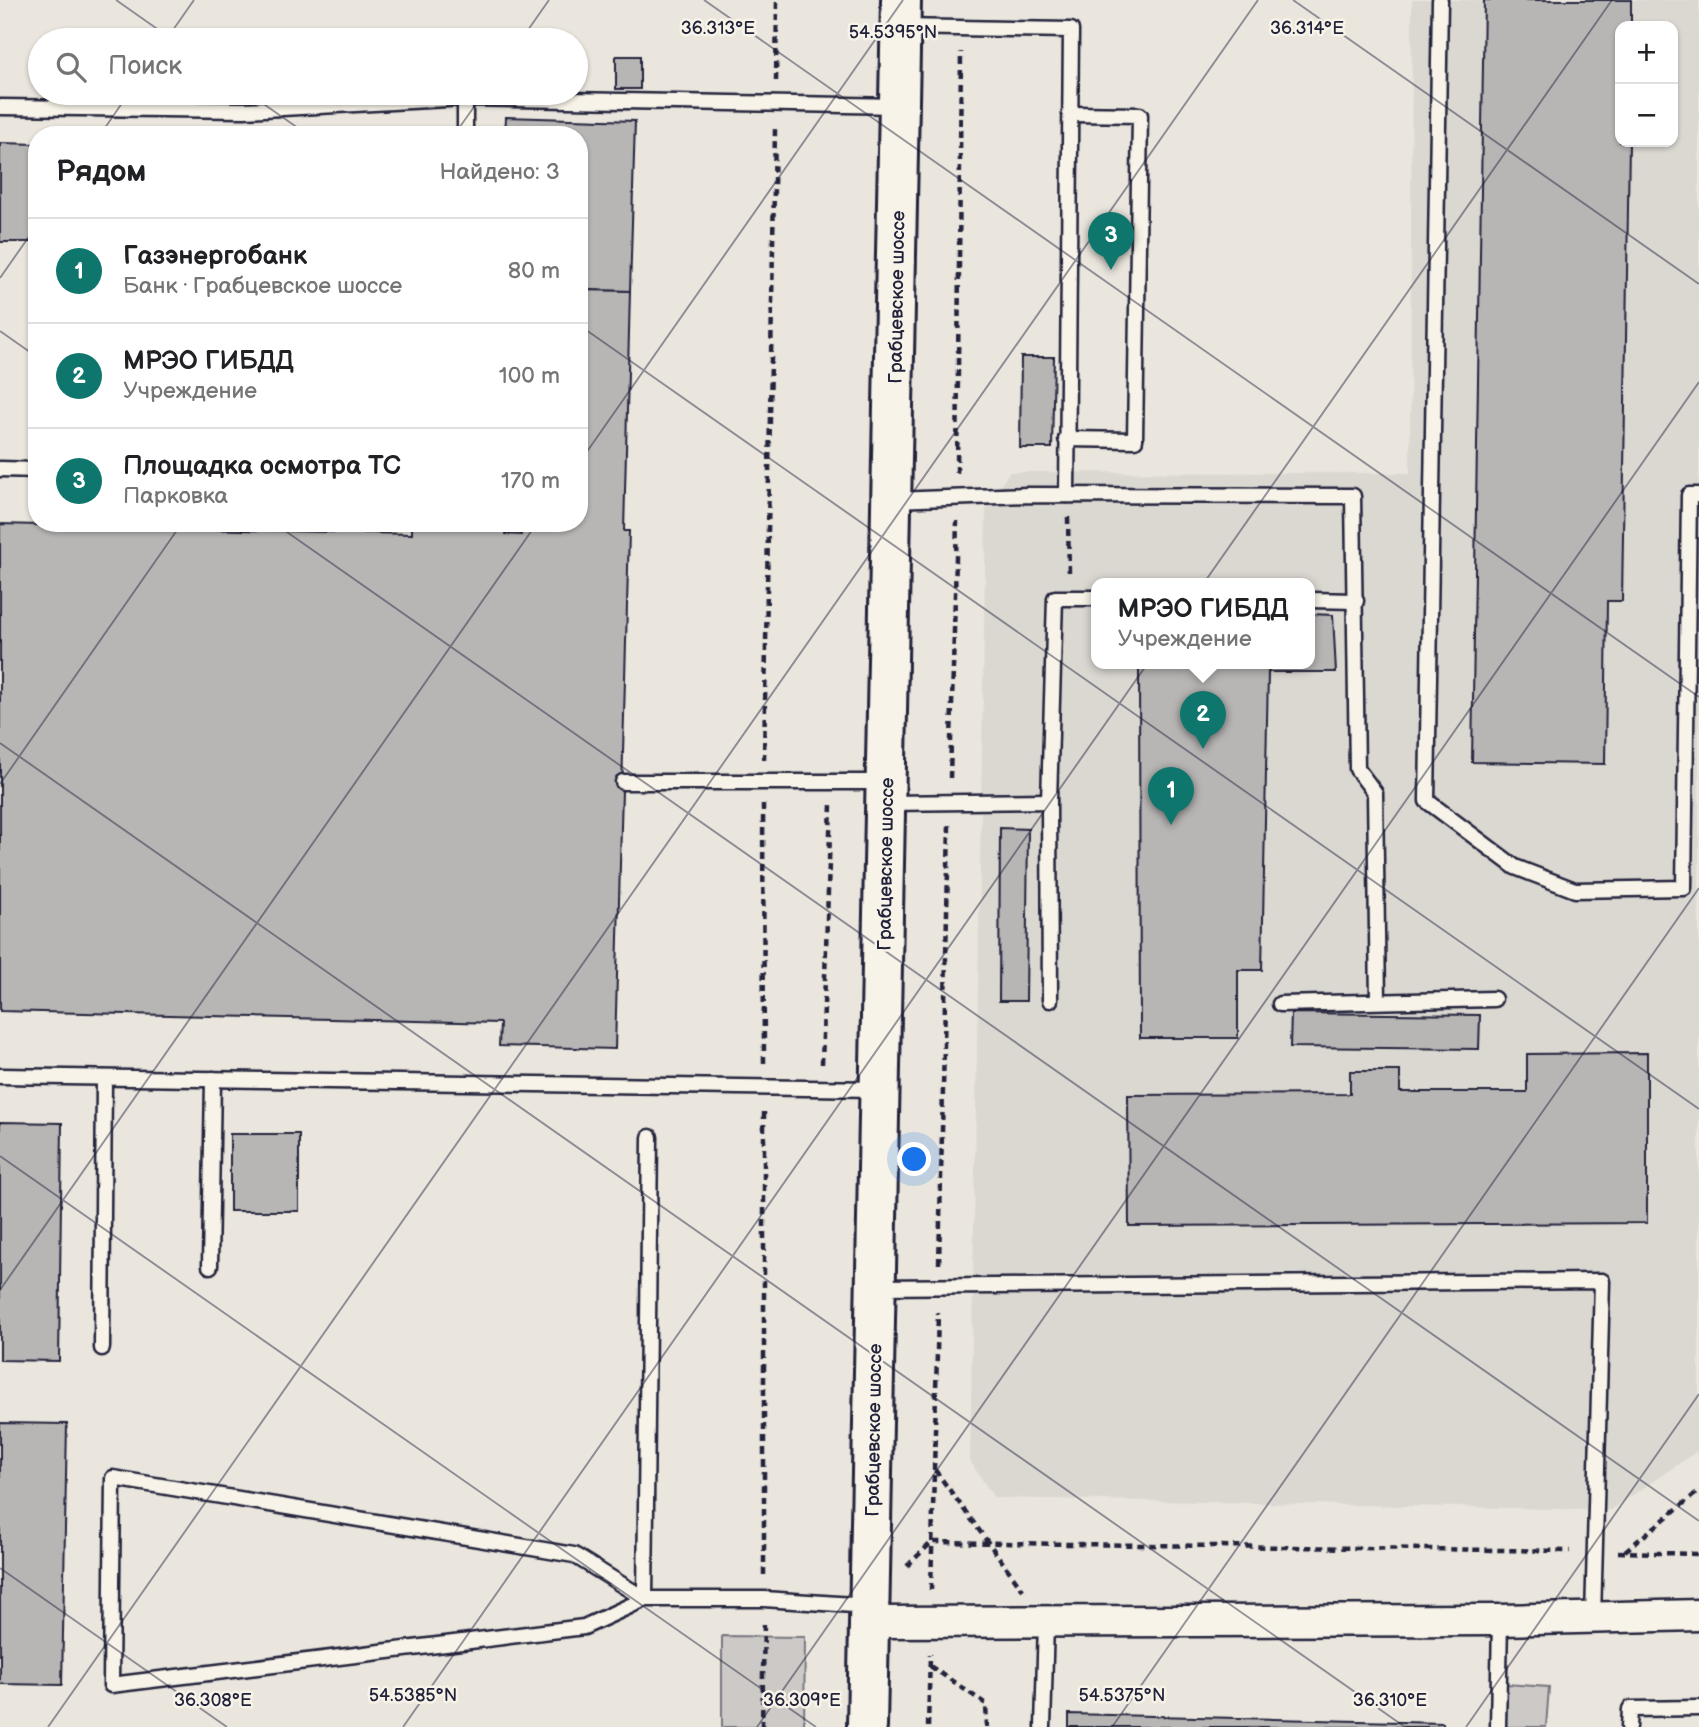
<!DOCTYPE html>
<html lang="ru">
<meta charset="utf-8">
<style>
:root{--surface:#fff;--page:#f6f6f6;--text:#202124;--muted:#757577;--line:#e0e0e0;--accent:#0f766e}
body{margin:0;font-family:"Balsamiq Sans",sans-serif;background:var(--page);color:var(--text)}
.controls{position:absolute;right:21px;top:21px;display:grid;overflow:hidden;border-radius:14px;box-shadow:0 2px 5px #0004}
.controls button{width:63px;height:63px;display:grid;place-items:center;padding:0;border:0;border-bottom:2px solid var(--line);background:var(--surface);color:var(--text);font:35px sans-serif}
.you{position:absolute;left:915px;top:1160px;width:24px;height:24px;margin:-18px;border:5px solid #fff;border-radius:50%;background:#1a73e8;box-shadow:0 0 0 10px #1a73e833}
.badge{display:grid;place-items:center;width:46px;height:46px;border-radius:50%;background:var(--accent);color:#fff;font-size:23px;font-weight:700}
.pin{position:absolute;translate:-50% -58px;filter:drop-shadow(0 2px 4px #0008)}
.pin::after{content:'';position:absolute;top:37px;width:24px;height:21px;background:inherit;clip-path:polygon(0 0,100% 0,50% 100%)}
.popup{position:absolute;left:1091px;top:578px;width:224px;height:91px;box-sizing:border-box;display:grid;place-content:center;border-radius:14px;background:var(--surface);filter:drop-shadow(0 2px 5px #0005);font-size:23px;white-space:nowrap;color:var(--muted)}
.popup b{font-size:26px;color:var(--text)}
.popup::after{content:'';position:absolute;left:50%;top:100%;margin-left:-14px;border:14px solid transparent;border-top-color:var(--surface)}
.list{margin:0;padding:0;list-style:none}
h2{display:flex;justify-content:space-between;align-items:center;height:91px;margin:0;padding:0 28px;font-size:30px}
h2 small{font-size:23px;font-weight:400;color:var(--muted)}
.list li{display:grid;grid-template-columns:46px 1fr auto;gap:21px;align-items:center;box-sizing:border-box;height:105px;padding:0 28px;border-top:2px solid var(--line)}
.list b{display:block;font-size:26px;white-space:nowrap}
.list p{margin:0;font-size:23px;white-space:nowrap;color:var(--muted)}
.list em{font-size:23px;font-style:normal;color:var(--muted)}
.icon{flex:none;width:38px;height:38px;fill:none;stroke:currentColor;stroke-width:2;stroke-linecap:round;stroke-linejoin:round}
.map{position:relative;flex:none;width:1699px;height:1727px;overflow:hidden}
.search{position:absolute;background:var(--surface);box-shadow:0 2px 5px #0004;left:28px;top:28px;width:560px;height:77px;display:flex;align-items:center;gap:18px;box-sizing:border-box;padding:0 24px;border-radius:38px;color:var(--muted);font-size:26px}
.panel{position:absolute;background:var(--surface);box-shadow:0 2px 5px #0004;left:28px;top:126px;width:560px;height:406px;border-radius:28px}
.map>svg:first-child{display:block}
.built{fill:#dbd8d2;fill-rule:evenodd}
.green{fill:#cdc9c6;stroke:#787680;stroke-width:2}
.building{fill:#b8b6b5;stroke:#22223b;stroke-width:2}
.lines{fill:none;stroke-linecap:round;stroke-linejoin:round}
.lane-casing{stroke:#22223b;stroke-width:19}
.street-casing{stroke:#22223b;stroke-width:35}
.primary-casing{stroke:#22223b;stroke-width:44}
.path{stroke:#22223b;stroke-width:4.5;stroke-dasharray:7 5;stroke-linecap:butt}
.lane{stroke:#f7f3e8;stroke-width:14}
.street{stroke:#f7f3e8;stroke-width:30}
.primary{stroke:#f7f3e8;stroke-width:38}
.ticks{fill:none;stroke:#22223b;stroke-width:2;stroke-opacity:0.45}
.labels{text-anchor:middle;stroke-width:5;stroke-linejoin:round;paint-order:stroke}
.street-label{font-size:19px;fill:#22223b;stroke:#f7f3e8}
.ticks-label{font-size:18px;text-anchor:middle;fill:#22223b;stroke:#f7f3e8;stroke-width:5;stroke-linejoin:round;paint-order:stroke}
</style>
<div class="map">
<svg width="1699" height="1727" viewBox="0 0 1699 1727">
<rect width="100%" height="100%" fill="#eae6de"/>
<filter id="ink" filterUnits="userSpaceOnUse"><feTurbulence type="fractalNoise" baseFrequency=".0143" numOctaves="2"/><feDisplacementMap in="SourceGraphic" scale="14" xChannelSelector="R" yChannelSelector="G"/><feConvolveMatrix kernelMatrix="1 2 1 2 8 2 1 2 1" color-interpolation-filters="sRGB"/></filter>
<g filter="url(#ink)">
<path class="built" d="M1412,0h287v1450l-88,60 -617,-12 -24,-37 16,-951 23,-38 401,1zM1620,26h53v116h-53zM1096,583h214v80h-214z"/>
<g class="green">
<polygon points="722,1636 805,1637 804,1727 722,1727"/>
<polygon points="1506,1684 1549,1687 1546,1727 1505,1727"/>
</g>
<g class="building">
<polygon points="1484,0 1631,0 1631,26 1620,26 1620,142 1629,142 1622,601 1607,601 1605,764 1472,762"/>
<rect x="616" y="56" width="24" height="33"/>
<polygon points="506,117 635,121 630,291 579,290 579,135 505,135"/>
<polygon points="0,143 37,144 37,242 0,242"/>
<polygon points="579,290 630,291 624,531 629,531 615,1049 499,1046 500,1023 0,1011 0,524 412,534 412,523 507,523 506,534 521,535 521,527 563,528 563,523 579,523"/>
<polygon points="1021,357 1054,357 1052,448 1020,448"/>
<polygon points="1310,614 1333,615 1336,672 1268,672 1262,970 1238,970 1238,1038 1140,1038 1139,663 1310,663"/>
<polygon points="1000,828 1028,829 1026,1001 999,1001"/>
<polygon points="1291,1013 1480,1015 1479,1049 1290,1047"/>
<polygon points="1647,1053 1647,1223 1129,1226 1128,1095 1350,1094 1350,1071 1400,1071 1400,1092 1527,1092 1527,1054"/>
<polygon points="0,1122 62,1123 59,1361 0,1360"/>
<rect x="230" y="1134" width="69" height="77"/>
<polygon points="0,1423 67,1424 62,1685 0,1684"/>
<polygon points="1069,1714 1443,1723 1443,1727 1069,1727"/>
</g>
<g class="lines">
<defs>
<g id="lane">
<polyline points="1440,0 1427,801 1515,867 1575,890 1684,888 1689,495 1699,495"/>
<polyline points="901,27 1071,30 1067,495"/>
<polyline points="0,107 244,110 465,98"/>
<polyline points="465,135 465,98 898,106"/>
<polyline points="1066,439 1135,440 1140,115 1070,114"/>
<polyline points="0,469 37,470"/>
<polyline points="894,500 1028,495 1353,496 1357,769 1375,793 1378,1001"/>
<polyline points="1310,600 1356,601"/>
<polyline points="623,782 884,782"/>
<polyline points="1049,801 1055,598 1096,598"/>
<polyline points="888,803 1049,801 1050,1000"/>
<polyline points="1280,1004 1494,999"/>
<polyline points="0,1076 878,1089"/>
<polyline points="650,1137 645,1599 584,1627 111,1685 113,1478 574,1555 645,1599 764,1599 868,1606"/>
<polyline points="210,1266 213,1079"/>
<polyline points="876,1287 1602,1281 1593,1618"/>
<polyline points="102,1348 104,1078"/>
<polyline points="1043,1727 1046,1622"/>
<polyline points="1498,1727 1500,1620"/>
<polyline points="1629,1727 1630,1709 1699,1708"/>
</g>
<polyline id="street" points="869,1622 1500,1620 1699,1615"/>
<polyline id="primary" points="867,1727 901,0"/>
</defs>
<use href="#lane" class="lane-casing"/>
<use href="#street" class="street-casing"/>
<use href="#primary" class="primary-casing"/>
<g class="path">
<polyline points="776,81 777,0"/>
<polyline points="957,473 961,52"/>
<polyline points="1068,517 1069,575"/>
<polyline points="764,760 775,129"/>
<polyline points="950,778 957,521"/>
<polyline points="763,804 764,1065"/>
<polyline points="822,1064 831,804"/>
<polyline points="764,1112 764,1576"/>
<polyline points="939,1264 949,825"/>
<polyline points="935,1470 1023,1590"/>
<polyline points="1625,1551 1699,1491"/>
<polyline points="1618,1552 1699,1554"/>
<polyline points="907,1566 932,1542 1570,1551"/>
<polyline points="931,1590 938,1312"/>
<polyline points="930,1666 986,1704 987,1727"/>
<polyline points="762,1727 764,1623"/>
<polyline points="928,1727 930,1654"/>
</g>
<use href="#lane" class="lane"/>
<use href="#street" class="street"/>
<use href="#primary" class="primary"/>
</g>
</g>
<path class="ticks" d="M116,0l57,40M704,0l995,697M1293,0l406,284M166,40l28,-40M521,40l28,-40M248,93l60,42M100,135l29,-42M454,135l30,-42M0,278l37,-53M579,325l1120,784M0,331l37,26M579,463l324,-463M274,523l1425,998M0,743l1405,984M0,784l182,-261M0,1156l816,571M0,1290l537,-767M0,1568l227,159M48,1727l1210,-1727M403,1727l1209,-1727M757,1727l942,-1345M1112,1727l587,-839M1466,1727l233,-333"/>
<g class="labels">
<g class="street-label">
<text transform="translate(896 297) rotate(-89)" y="7">Грабцевское шоссе</text>
<text transform="translate(885 864) rotate(-89)" y="7">Грабцевское шоссе</text>
<text transform="translate(873 1430) rotate(-89)" y="7">Грабцевское шоссе</text>
</g>
</g>
<g class="ticks-label">
<text x="718" y="34">36.313°E</text>
<text x="1307" y="34">36.314°E</text>
<text x="893" y="38">54.5395°N</text>
<text x="413" y="1701">54.5385°N</text>
<text x="1122" y="1701">54.5375°N</text>
<text x="213" y="1706">36.308°E</text>
<text x="802" y="1706">36.309°E</text>
<text x="1390" y="1706">36.310°E</text>
</g>
</svg>
<div class="controls">
<button>+</button>
<button>−</button>
</div>
<div class="you"></div>
<div class="pin badge" style="left:1171px;top:825px">1</div>
<div class="pin badge" style="left:1203px;top:749px">2</div>
<div class="popup"><b>МРЭО ГИБДД</b>Учреждение</div>
<div class="pin badge" style="left:1111px;top:270px">3</div>
<div class="search"><svg class="icon" aria-label="search" viewBox="0 0 24 24"><circle cx="10" cy="10" r="6"/><path d="M15 15l6 6"/></svg>Поиск</div>
<section class="panel">
<h2>Рядом<small>Найдено: 3</small></h2>
<ul class="list">
<li><span class="badge">1</span><div><b>Газэнергобанк</b><p>Банк · Грабцевское шоссе</p></div><em>80 m</em></li>
<li><span class="badge">2</span><div><b>МРЭО ГИБДД</b><p>Учреждение</p></div><em>100 m</em></li>
<li><span class="badge">3</span><div><b>Площадка осмотра ТС</b><p>Парковка</p></div><em>170 m</em></li>
</ul>
</section>
</div>
